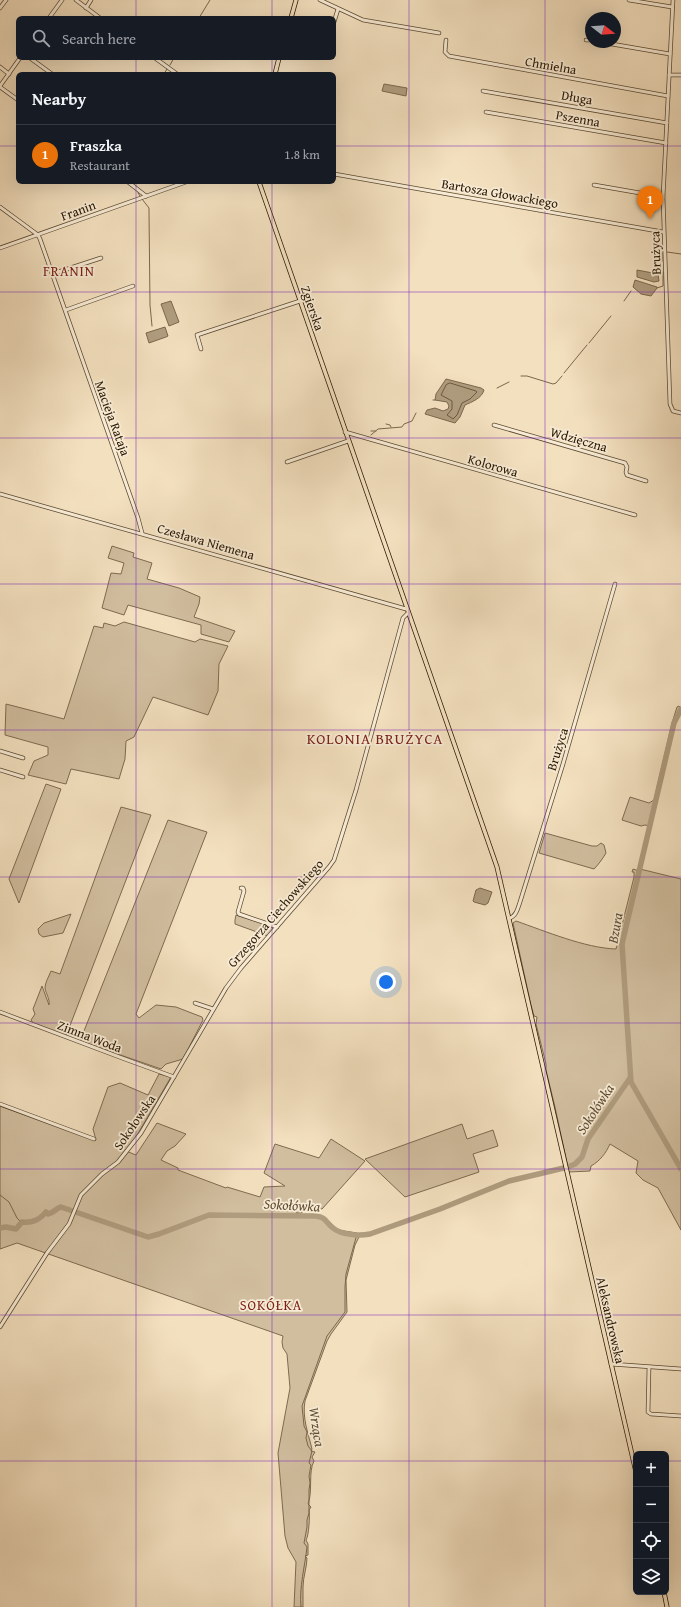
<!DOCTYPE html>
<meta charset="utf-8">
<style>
:root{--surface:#171b24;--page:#242831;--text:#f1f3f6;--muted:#9ea1a6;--line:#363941;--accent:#c59692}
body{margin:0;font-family:"Gentium Book Plus",serif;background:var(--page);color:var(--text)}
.controls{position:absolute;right:12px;bottom:12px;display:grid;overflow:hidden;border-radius:6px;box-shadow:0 4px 16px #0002}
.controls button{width:36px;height:36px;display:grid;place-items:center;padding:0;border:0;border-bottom:1px solid var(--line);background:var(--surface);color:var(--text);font:20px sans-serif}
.compass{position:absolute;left:585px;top:12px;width:36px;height:36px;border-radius:50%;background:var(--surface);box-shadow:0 4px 16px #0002;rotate:107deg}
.you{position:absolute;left:386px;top:982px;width:14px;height:14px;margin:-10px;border:3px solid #fff;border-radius:50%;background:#1a73e8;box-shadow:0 0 0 6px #1a73e833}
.badge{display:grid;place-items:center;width:26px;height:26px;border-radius:50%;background:var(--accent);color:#fff;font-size:13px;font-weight:700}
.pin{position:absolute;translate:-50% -33px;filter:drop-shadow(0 1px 2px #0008)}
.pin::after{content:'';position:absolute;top:21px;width:14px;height:12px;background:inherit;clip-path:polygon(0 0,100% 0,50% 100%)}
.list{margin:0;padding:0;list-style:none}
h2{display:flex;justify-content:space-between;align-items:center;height:52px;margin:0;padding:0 16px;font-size:17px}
h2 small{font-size:13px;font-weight:400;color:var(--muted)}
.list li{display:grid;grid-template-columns:26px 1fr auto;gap:12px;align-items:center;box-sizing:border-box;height:60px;padding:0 16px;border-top:1px solid var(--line)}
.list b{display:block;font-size:15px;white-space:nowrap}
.list p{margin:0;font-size:13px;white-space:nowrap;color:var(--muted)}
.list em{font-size:13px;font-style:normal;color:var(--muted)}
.icon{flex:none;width:22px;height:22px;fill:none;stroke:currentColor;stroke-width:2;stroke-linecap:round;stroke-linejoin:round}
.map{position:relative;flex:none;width:681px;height:1607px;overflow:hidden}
.search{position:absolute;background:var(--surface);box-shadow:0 4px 16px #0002;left:16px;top:16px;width:320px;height:44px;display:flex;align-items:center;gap:10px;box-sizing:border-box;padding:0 14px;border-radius:6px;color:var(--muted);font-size:15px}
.panel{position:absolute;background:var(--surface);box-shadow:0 4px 16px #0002;left:16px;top:72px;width:320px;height:112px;border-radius:6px}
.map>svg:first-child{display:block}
.green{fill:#d1be9f;stroke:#7e6a50}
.water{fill:#af9c7e;stroke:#7a674c}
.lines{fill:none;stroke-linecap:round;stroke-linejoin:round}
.shore{stroke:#6c5a3f;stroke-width:1}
.stream{stroke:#7a674c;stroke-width:1}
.river{stroke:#af9c7e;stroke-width:5.5}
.minor-casing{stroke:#5c4930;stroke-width:4.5}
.major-casing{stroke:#2a1700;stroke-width:5}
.minor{stroke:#f7ebd5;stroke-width:3}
.major{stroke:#f3e0bf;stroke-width:3.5}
.grid{fill:none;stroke:#7b2cbf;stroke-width:1;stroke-opacity:0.55}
.labels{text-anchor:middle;stroke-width:3.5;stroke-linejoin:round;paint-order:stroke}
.street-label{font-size:13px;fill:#2a1700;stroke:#f7ebd5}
.neighbourhood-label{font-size:14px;letter-spacing:1px;fill:#7a1f14;stroke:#f7ebd5}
.water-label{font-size:14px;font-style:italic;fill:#5f4c32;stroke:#f7ebd5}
.quarter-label{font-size:15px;letter-spacing:1px;fill:#7a1f14;stroke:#f7ebd5}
</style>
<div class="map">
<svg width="681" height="1607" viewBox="0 0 681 1607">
<rect width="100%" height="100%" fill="#f3e0bf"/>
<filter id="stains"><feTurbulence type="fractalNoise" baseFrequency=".005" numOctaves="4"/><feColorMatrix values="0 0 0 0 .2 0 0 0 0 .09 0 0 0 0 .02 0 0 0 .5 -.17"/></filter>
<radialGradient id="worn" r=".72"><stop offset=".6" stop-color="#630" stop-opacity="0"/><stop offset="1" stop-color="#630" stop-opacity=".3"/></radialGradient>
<g class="green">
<polygon points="112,546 134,553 133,557 152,563 147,579 179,588 200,597 199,604 194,617 235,631 229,642 201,634 201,625 128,605 124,615 102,608 111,573 121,574 124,563 108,558"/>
<polygon points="124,622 195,642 200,639 228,646 219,664 218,691 208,715 153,697 134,737 126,741 125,759 119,779 71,769 66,784 28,775 34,761 48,755 48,747 5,735 6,704 64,719 94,626 103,628 104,623 115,626"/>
<polygon points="679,706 681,709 674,723 650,826 645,825 641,826 622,820 630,797 649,803 654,800 672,723 677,707"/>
<polygon points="46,784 61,789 19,903 9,879"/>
<path d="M121,807l30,8 -85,221 -33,-13 -2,-3 4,-6 -2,-5 9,-23 7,19c1,-6 -3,-11 -4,-17 0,-5 4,-12 6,-17l9,3z"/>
<polygon points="168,820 207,832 136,1014 139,1018 156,1005 176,1007 202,1017 203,1020 183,1059 166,1064 161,1069 80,1041"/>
<path d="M545,833l47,13h5l4,-3 3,2 2,8c-3,5 -7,11 -12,16l-55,-16z"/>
<path d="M633,869l6,2 1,-2 41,10v351l-23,-42 -15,-8 -7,-7 2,-12 -28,-17c-4,9 -10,17 -19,22l-1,5 -21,1 -14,-65 -9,-37v-6l-10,-40 1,-7 -3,-1 -3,-11 -18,-82 3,-2c29,10 69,27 100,28l18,-72v-5h-2z"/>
<polygon points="71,914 63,933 43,937 39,934 38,929 44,923"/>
<polygon points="236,915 274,927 268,936 235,924 235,920"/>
<path d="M159,1074l12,3 -38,65 -7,9 10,4 21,-32 29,11 -11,12 -8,5 -6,9 17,8v2l48,18 1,-1 33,10 4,-10 21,-1 -21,-13 11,-29 44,14 12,-19 34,22 -43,48 -13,-2 -8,6h-5l7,2 25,5 10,10 19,3 2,4 -4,8 -9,35 1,32 -16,22 -4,7 -22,60c-3,16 3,32 7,48l-1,2 4,1 -3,5 2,4c-6,11 -1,31 -6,43l3,3 -2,3c1,4 0,26 -3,30l2,4v11l-3,1 2,2c0,9 -4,19 -4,29 0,7 0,13 0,20h-9l2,-45 -8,-14 -3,-12 -7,-83 12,-65 -3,-34 -4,-6 -1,-6 1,-6 -266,-93 -17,6v-143l96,34 -3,-11 15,-42 12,-4 28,12z"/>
<polygon points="462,1124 467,1139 493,1130 498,1146 473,1154 479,1172 405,1197 365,1159"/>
</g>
<g class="water">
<polygon points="384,84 407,88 406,96 382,91"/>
<polygon points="637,270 658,274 659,281 654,282 637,277"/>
<polygon points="635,280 657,287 657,288 651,296 641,294 633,287"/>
<polygon points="171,301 179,322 169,326 161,304"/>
<polygon points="165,327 168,336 166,337 149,343 146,333"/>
<path d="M446,379l35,9 3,2c-2,8 -12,12 -19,15l-5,12 -5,6 -30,-9 2,-4 8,-2 8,3 5,-2 1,-3 -2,-4 -12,-2 1,-6z"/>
<polygon points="480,888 492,892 488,903 485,905 474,902 473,901 476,890"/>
</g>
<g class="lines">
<polygon class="shore" points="450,383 476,391 477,392 470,399 462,403 457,415 453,419 447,415 452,409 452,401 441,395 446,385"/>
<g class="stream">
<polyline points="199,18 210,0"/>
<polyline points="170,65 174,58"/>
<polyline points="164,74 167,69"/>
<polyline points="138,193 140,196"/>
<polyline points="142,199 149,208 149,211 150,305 152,326"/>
<polyline points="667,252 681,254"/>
<polyline points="662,253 662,261"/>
<polyline points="657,288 663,286 663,272"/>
<polyline points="624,301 631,291"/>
<polyline points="589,343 611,316"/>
<polyline points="564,373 587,345"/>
<polyline points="521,376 527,376 553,384 556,383 562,376"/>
<polyline points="497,388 509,382"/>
<polyline points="433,400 435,400"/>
<polyline points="386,424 390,425 391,427"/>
<polyline points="371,431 376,431"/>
<polyline points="371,435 378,429 402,427 404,424 412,421 416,413"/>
<polyline points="0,1195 9,1202 17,1218 21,1222"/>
<path d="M301,1607c-2,-20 4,-41 6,-60l-3,-4 3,-16v-7l2,-7v-23l1,-7 -1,-7 2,-11 -2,-2 3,-12 -4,-5 -2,-8 1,-6 -3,-6 -2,-20 25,-70 18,-24v-25l1,-13 11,-40"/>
</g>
<g class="river">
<polyline points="681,709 674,723 622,944 631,1082 681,1169"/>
<path d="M0,1228l6,-1 10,2 6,-7c11,1 17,-2 24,-10l2,2c6,-1 8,-6 13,-7l87,30 11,-3 50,-19 107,1c10,1 10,7 17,12 8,7 26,8 37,6l70,-25 69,-28 59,-14 7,-3 7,-7 6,-18 42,-61"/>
</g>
<defs>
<g id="minor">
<polyline points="76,0 100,18"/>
<polyline points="320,0 363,20 439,33"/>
<polyline points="629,0 672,7"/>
<polyline points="673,0 663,197 670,404 673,411 681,413"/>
<polyline points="0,8 6,0"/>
<polyline points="86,8 91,0"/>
<polyline points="49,18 62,0"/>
<polyline points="334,22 338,9"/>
<polyline points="446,40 445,52 449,56 668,96"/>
<polyline points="586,40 591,40"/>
<polyline points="600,42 670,54"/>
<polyline points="30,58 52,74"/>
<polyline points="155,58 177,74"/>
<polyline points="0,67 9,74"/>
<polyline points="669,75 681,75"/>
<polyline points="0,86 20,58"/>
<polyline points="0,87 18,100"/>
<polyline points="483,91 667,123"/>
<polyline points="486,112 666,143"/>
<polyline points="334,174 663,232"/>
<polyline points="128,182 146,196"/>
<polyline points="594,185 663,197"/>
<path d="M0,207l38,28 2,4c33,93 65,186 98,279l4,15"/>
<polyline points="0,248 186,182"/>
<polyline points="52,274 101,258"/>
<polyline points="66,310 133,286"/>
<polyline points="201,349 197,335 300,301"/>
<polyline points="494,425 625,463 627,467 626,472 627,475 646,481"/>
<polyline points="345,432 635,515"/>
<polyline points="287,462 348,441"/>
<polyline points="0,494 406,609"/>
<polyline points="0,751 23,758"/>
<polyline points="0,770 23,777"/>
<polyline points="241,888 243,888 244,891 238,912 239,914 277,927"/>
<path d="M509,918c7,-1 9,-10 11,-16l43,-138 52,-180"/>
<polyline points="195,1003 213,1009"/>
<polyline points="0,1012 122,1058 174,1077"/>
<polyline points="0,1104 94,1139"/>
<polyline points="0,1327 47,1253 69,1224 81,1195 102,1174 118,1162 141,1133 226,988 241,968 329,867 334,860 356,790 403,618 408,613"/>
<polyline points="611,1364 681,1369"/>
<polyline points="649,1367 648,1412 651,1414 681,1416"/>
</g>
<g id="major">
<polyline points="291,18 296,0"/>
<polyline points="275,74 279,58"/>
<polyline points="259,182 497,867 636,1472"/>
<polyline points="664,1592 667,1607"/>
</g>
</defs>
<use href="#minor" class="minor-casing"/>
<use href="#major" class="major-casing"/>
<use href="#minor" class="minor"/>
<use href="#major" class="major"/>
</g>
<path class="grid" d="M136,0v18M272,0v18M409,0v1607M545,0v1607M136,58v16M272,58v16M0,146h18M334,146h347M136,182v1425M272,182v1425M0,292h681M0,438h681M0,584h681M0,730h681M0,877h681M0,1023h681M0,1169h681M0,1315h681M0,1461h636M666,1461h15"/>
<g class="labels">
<g class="street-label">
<text transform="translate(551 65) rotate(10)" y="5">Chmielna</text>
<text transform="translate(577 97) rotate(10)" y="5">Długa</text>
<text transform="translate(578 118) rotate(10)" y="5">Pszenna</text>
<text transform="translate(500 193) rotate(10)" y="5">Bartosza Głowackiego</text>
<text transform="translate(78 210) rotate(-20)" y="5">Franin</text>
<text transform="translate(655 253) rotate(-92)" y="5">Brużyca</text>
<text transform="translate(313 308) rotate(71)" y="5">Zgierska</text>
<text transform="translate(113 418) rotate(70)" y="5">Macieja Rataja</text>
<text transform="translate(579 439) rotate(16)" y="5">Wdzięczna</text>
<text transform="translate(493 465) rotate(16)" y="5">Kolorowa</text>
<text transform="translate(206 541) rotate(16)" y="5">Czesława Niemena</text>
<text transform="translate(557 749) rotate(-73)" y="5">Brużyca</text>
<text transform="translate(275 913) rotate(-49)" y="5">Grzegorza Ciechowskiego</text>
<text transform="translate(90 1036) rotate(21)" y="5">Zimna Woda</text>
<text transform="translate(134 1122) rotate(-56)" y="5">Sokołowska</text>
<text transform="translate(611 1320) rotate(77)" y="5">Aleksandrowska</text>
</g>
<g class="neighbourhood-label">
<text x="69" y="276">FRANIN</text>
<text x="271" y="1310">SOKÓŁKA</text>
</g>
<g class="water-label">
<text transform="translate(615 928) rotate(-80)" y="5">Bzura</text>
<text transform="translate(595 1109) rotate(-57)" y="5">Sokołówka</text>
<text transform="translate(292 1205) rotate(3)" y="5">Sokołówka</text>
<text transform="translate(317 1427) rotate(81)" y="5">Wrząca</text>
</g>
<g class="quarter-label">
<text x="375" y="744">KOLONIA BRUŻYCA</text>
</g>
</g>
<rect width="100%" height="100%" filter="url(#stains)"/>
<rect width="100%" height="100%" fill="url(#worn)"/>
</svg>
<div class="controls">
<button>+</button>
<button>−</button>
<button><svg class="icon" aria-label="locate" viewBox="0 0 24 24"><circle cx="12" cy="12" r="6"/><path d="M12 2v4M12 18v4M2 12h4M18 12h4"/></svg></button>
<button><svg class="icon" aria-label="layers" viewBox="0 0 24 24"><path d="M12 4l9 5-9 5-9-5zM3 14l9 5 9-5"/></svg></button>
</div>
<svg class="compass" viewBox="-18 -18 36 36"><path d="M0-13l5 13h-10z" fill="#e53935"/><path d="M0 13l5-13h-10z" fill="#9ea1a6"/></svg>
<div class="you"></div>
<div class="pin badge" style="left:650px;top:219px;background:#e8710a">1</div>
<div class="search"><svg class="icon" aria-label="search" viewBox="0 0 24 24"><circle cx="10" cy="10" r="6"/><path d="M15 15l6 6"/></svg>Search here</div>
<section class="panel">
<h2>Nearby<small></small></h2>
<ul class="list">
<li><span class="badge" style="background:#e8710a">1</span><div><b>Fraszka</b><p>Restaurant</p></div><em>1.8 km</em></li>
</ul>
</section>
</div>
